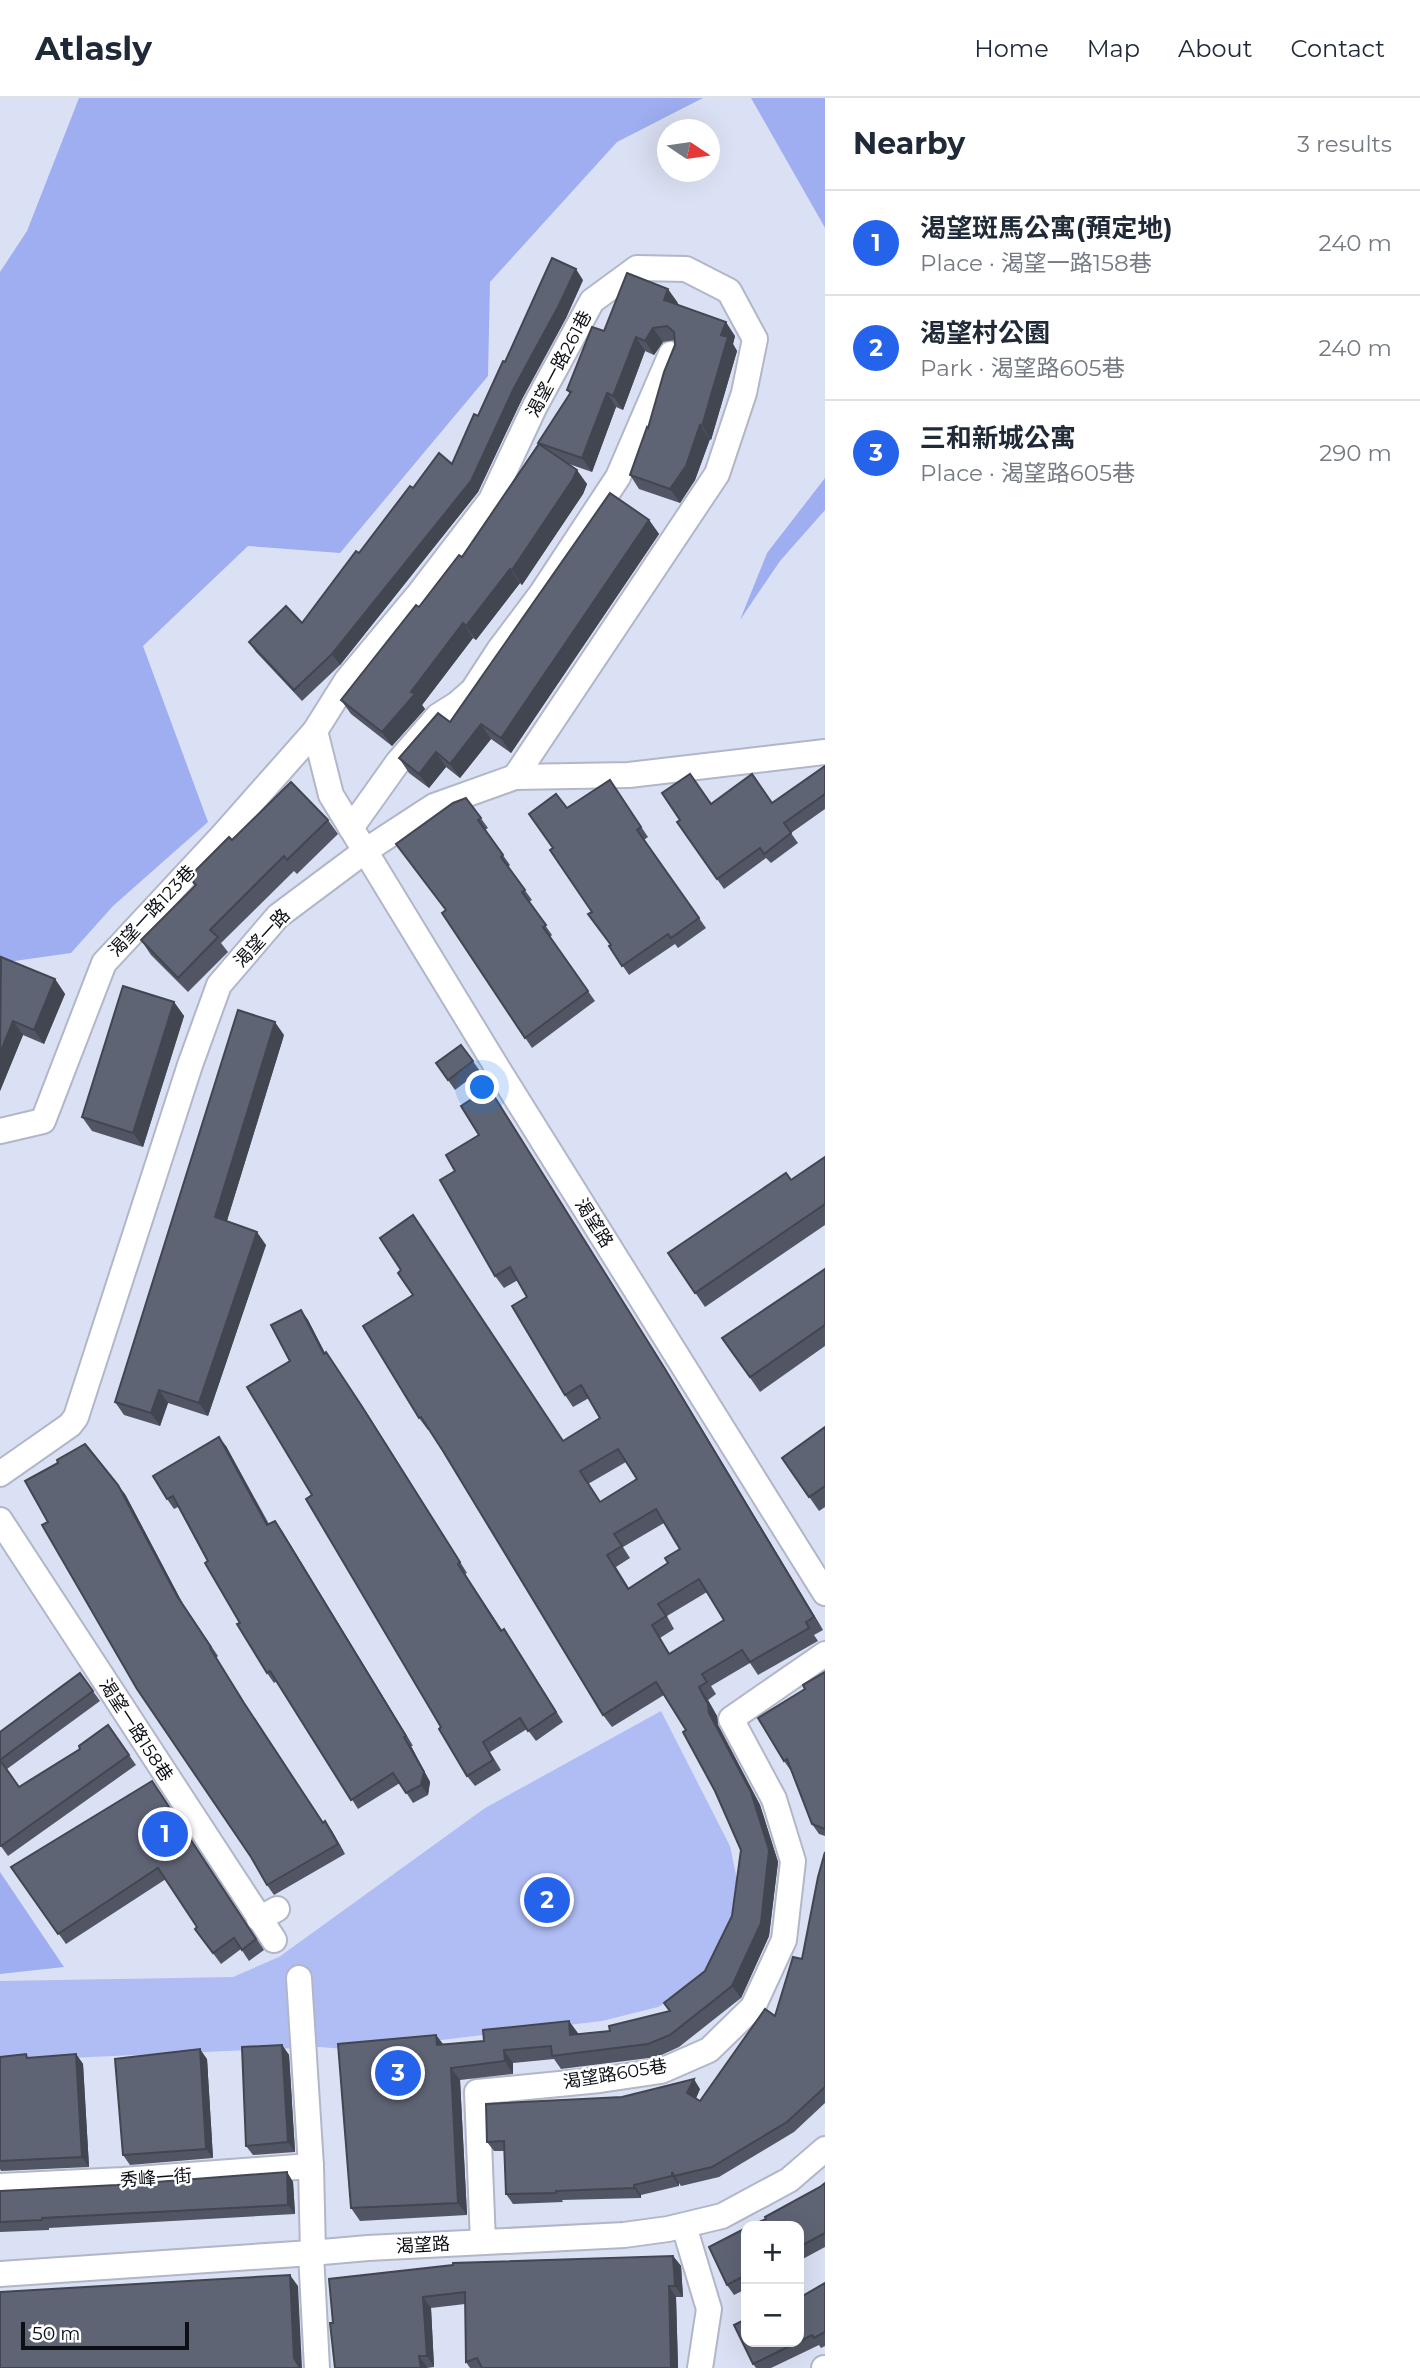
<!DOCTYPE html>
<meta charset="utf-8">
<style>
:root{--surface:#fff;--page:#f6f6f7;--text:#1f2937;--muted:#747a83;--line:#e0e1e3;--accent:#2563eb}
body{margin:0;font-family:Montserrat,"Noto Sans TC",sans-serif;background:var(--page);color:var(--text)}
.controls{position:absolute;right:21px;bottom:21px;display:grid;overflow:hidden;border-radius:14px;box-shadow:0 7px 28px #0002}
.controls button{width:63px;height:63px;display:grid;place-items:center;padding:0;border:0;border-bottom:2px solid var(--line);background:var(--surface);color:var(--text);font:35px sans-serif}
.compass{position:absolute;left:657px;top:21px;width:63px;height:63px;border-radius:50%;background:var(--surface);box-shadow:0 7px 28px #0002;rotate:103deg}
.scale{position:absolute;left:21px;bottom:18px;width:168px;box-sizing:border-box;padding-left:7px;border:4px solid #0d0f15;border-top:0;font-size:19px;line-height:24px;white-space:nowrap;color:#0d0f15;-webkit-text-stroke:5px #fff;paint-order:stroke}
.you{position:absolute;left:483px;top:990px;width:24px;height:24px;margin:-18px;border:5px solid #fff;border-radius:50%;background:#1a73e8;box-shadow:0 0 0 10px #1a73e833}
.badge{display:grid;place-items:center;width:46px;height:46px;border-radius:50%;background:var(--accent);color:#fff;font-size:23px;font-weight:700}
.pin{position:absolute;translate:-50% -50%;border:4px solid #fff;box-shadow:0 2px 7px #0006}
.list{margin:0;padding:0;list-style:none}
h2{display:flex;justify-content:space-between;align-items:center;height:91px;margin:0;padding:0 28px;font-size:30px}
h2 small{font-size:23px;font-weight:400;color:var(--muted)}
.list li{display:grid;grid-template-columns:46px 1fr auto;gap:21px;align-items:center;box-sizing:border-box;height:105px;padding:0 28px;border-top:2px solid var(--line)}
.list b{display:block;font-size:26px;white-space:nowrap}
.list p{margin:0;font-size:23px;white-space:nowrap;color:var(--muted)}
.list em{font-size:23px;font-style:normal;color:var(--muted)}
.map{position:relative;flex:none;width:825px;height:2270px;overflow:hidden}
header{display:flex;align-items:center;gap:42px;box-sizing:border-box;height:98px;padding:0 35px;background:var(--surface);border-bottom:2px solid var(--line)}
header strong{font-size:33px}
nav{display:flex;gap:38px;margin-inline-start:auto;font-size:24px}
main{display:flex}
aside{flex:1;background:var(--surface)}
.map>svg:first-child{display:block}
.green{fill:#afbdf4}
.forest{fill:#9eaef0}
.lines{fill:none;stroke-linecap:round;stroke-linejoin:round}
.street-casing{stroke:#b1b6c9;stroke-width:28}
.street{stroke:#fff;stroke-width:24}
.wall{fill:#525664;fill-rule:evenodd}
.shaded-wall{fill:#424651}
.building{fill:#5f6474;stroke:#424651;stroke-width:2;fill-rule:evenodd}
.labels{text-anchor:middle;stroke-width:5;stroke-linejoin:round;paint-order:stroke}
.street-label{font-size:18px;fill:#0d0f15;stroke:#fff}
</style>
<header>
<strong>Atlasly</strong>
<nav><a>Home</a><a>Map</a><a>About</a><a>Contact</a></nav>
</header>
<main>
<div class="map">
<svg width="825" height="2270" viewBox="0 0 825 2270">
<rect width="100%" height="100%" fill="#dbe1f4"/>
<polygon class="green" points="661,1613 730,1748 738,1786 734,1818 699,1887 658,1909 602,1923 356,1952 320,1949 0,1963 0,1883 233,1879 279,1859 485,1710"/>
<g class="forest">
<polygon points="79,0 703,0 617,44 490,184 488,278 340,455 248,448 143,548 208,724 113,808 71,855 0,865 0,174 27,133"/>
<polygon points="751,0 825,0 825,130 820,121"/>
<polygon points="825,380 825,412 780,463 740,522 767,455"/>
<polygon points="0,1774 64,1869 0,1876"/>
</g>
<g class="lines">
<defs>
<g id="street">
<polyline points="515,679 717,376 744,295 755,241 729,193 686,171 637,170 592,203 535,308 491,402 418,497 347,582 315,633 331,697 498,971 825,1495"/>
<polyline points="351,730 398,664 424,634 438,618 457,606 473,592 499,552 541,496 618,379 671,256"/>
<polyline points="0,1033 43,1023 104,865 223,737 315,633"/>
<polyline points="0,1376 70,1327 76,1319 190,967 219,887 278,818 365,753 434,708 515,679 629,677 825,654"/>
<polyline points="0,1422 274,1842"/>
<polyline points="259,1821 277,1811"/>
<polyline points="299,1880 311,2068 313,2155"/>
<polyline points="0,2088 123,2082 311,2068"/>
<polyline points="684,2128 709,2211 700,2270"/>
<polyline points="483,2144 477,1994 600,1982 661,1973 709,1952 753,1909 784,1842 793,1763 774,1701 731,1621 825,1556"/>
<polyline points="311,2155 317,2270"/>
<polyline points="0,2176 311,2155 368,2150 624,2137 668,2131 722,2118 789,2082 825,2051"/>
<polyline points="824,2270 825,2270"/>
</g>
</defs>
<use href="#street" class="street-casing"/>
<use href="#street" class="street"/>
</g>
<g class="wall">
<polygon points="583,182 566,220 522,301 478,394 340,567 302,603 256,554 249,544 302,525 413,390 452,366 478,318 505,264"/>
<polygon points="678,205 677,206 735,238 733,246 737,253 711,342 710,341 695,382 680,405 639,391 630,377 648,330 675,247 675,242 663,244 654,257 645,253 623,312 616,309 592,374 569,366 587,386 583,396 522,487 520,485 476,542 473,540 422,607 425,611 392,648 351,616 341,602 462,459 538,346 570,296 567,292 604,233"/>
<polygon points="649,422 659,436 511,655 491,641 460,680 446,669 429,690 409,675 399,660 450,624"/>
<polygon points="825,668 825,711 791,735 798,745 771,765 766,760 724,791 677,724 711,705 772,705"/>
<polygon points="610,682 648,739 644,742 706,830 678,850 675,846 629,877 609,848 611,847 592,814 553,750 567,710"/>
<polygon points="466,700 488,730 485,732 510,767 508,769 532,802 529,804 552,837 550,839 595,903 532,950 442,815 445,812"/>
<polygon points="328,722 338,736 297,776 294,773 221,845 228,854 188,894 151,857 141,842 195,788 189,779 232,742"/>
<polygon points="0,861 55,881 65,896 44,946 23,937 0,993"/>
<polygon points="174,904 184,918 143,1049 92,1033 82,1019"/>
<polygon points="284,937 227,1123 266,1147 208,1318 168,1305 160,1328 124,1317 115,1304"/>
<polygon points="461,947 480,973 455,992 436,965"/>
<path d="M489,990l184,293 150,249 -9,5 4,6 -60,34 -8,-12 -39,23 5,8 -8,6 9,16 1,9 42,80 18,57 -9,74 -28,62 -62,49 -22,10 -96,12 -7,-10 -41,4v11l-53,6 7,135 -107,6 -9,-13 85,-173 7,9 167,-13 60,-20 35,-40 27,-55 9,-66 -26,-59 -29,-61 -22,-35 -52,32 -9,-12 -174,-286 -1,1 -9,-12 -56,-92 200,115 37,-23 -11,-20 -16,9 -8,-12 -38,-98 -9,-17 -14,8 -9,-12 -40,-105 24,-36zM626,1364l11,17 -37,23 -12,-18zM664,1425l16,26 -12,14 -39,25 -13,-21 14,-9 -7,-11zM707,1494l17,28 -54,34 -10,-16 14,-9 -7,-13z"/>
<polygon points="825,1059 825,1127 705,1209 668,1155 791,1082"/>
<polygon points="825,1171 825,1248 760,1294 722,1240"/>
<polygon points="301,1212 308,1222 325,1255 368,1317 467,1475 465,1476 502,1532 504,1531 511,1541 563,1624 536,1643 527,1631 490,1654 501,1672 475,1688 467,1678 312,1397 290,1263"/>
<polygon points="825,1329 825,1409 819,1413 782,1360"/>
<polygon points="226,1348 269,1426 282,1433 413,1648 411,1648 430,1684 428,1697 413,1705 400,1685 358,1711 277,1583 274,1585 267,1575 178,1409 174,1411 167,1401"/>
<polygon points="125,1396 184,1508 218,1558 216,1560 251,1615 323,1725 332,1733 345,1756 274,1797 267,1787 251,1759"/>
<polygon points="825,1574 825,1738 819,1736 812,1726 791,1673 784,1663 805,1591"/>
<polygon points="80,1575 100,1603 7,1671 19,1689 80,1651 108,1627 136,1667 8,1758 0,1747 0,1634"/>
<polygon points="160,1694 264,1852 249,1863 241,1851 221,1866 195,1831 197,1829 166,1781 66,1846 11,1769"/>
<polygon points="825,1754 825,2005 794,2034 719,2079 681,2088 679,2085 679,2088 641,2097 641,2100 562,2102 563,2104 513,2106 506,2096 504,2053 494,2053 487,2044 622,1999 700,1991 696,2000 700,2003 775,1918 802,1861"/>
<polygon points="282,1947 289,1957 295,2054 253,2057 246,2048"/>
<polygon points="76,1956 83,1966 89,2069 1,2073 0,2071 0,1959 29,1960"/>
<polygon points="207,1961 213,2060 130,2067 123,2057"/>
<polygon points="287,2074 293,2084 295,2116 49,2130 49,2132 0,2134 0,2093 117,2087"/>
<polygon points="825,2085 825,2149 799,2163 799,2128 766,2121 820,2089"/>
<polygon points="746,2130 746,2191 734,2197 727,2187"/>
<polygon points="673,2158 681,2168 683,2199 676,2199 678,2270 470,2270 466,2264 465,2206 431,2210 434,2269 427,2270 335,2270 333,2225 329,2181"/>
<polygon points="825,2185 825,2248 821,2250 819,2247 771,2270 756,2270 753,2266 746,2244"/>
</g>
<g class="shaded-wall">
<polygon points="576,171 583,182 566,220 522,301 478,394 340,567 332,556 514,290"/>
<polygon points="668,191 678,205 674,215 664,202"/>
<polygon points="726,224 735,238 733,246 737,253 711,342 702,328 721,237"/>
<polygon points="653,230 663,244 654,257 645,243"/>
<polygon points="636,239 645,253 623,312 613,298"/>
<polygon points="607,295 616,309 592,374 582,360"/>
<polygon points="700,327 710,341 695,382 680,405 670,391"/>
<polygon points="577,372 587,386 583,396 522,487 512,472"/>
<polygon points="649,422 659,436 511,655 501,640"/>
<polygon points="510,471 520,485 476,542 466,528"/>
<polygon points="463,525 473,540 422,607 425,611 392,648 382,634"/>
<polygon points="481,626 491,641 460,680 450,666"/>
<polygon points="436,654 446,669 429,690 419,676"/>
<polygon points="55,881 65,896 44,946 34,932"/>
<polygon points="174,904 184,918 143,1049 133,1035"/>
<polygon points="13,923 23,937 0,993 0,955"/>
<polygon points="275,924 284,937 224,1132 215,1119"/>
<polygon points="489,990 673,1283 823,1532 814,1519"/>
<polygon points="257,1134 266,1147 208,1318 199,1305"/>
<polygon points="301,1212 308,1222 331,1267 324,1256"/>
<polygon points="326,1254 368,1317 467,1475 460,1464"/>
<polygon points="159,1292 168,1305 160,1328 151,1315"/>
<polygon points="219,1339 226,1348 274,1437 267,1427"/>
<polygon points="118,1387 125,1396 184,1508 218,1558 177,1498"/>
<polygon points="275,1423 282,1433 413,1648 406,1638"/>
<polygon points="699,1589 708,1602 717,1618 718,1627 760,1707 778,1764 769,1838 741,1900 732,1888 751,1694 709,1615"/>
<polygon points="404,1639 411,1648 430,1684 428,1697 421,1687"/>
<polygon points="325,1723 332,1733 345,1756 338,1746"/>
<polygon points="569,1923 578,1935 579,1949 570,1937"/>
<polygon points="436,1937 445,1949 437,1947"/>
<polygon points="282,1947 289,1957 295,2054 288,2044"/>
<polygon points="200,1951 207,1961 213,2060 206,2051"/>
<polygon points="504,1952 513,1965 513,1976 505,1963"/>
<polygon points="76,1956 83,1966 89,2069 82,2059"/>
<polygon points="451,1970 460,1982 467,2117 458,2105"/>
<polygon points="694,1981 700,1991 694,2005 687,1995"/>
<polygon points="287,2074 293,2084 295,2116 288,2107"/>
<polygon points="672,2074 679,2085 679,2088 672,2078"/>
<polygon points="634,2087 641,2097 641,2100 634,2090"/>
<polygon points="673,2158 681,2168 683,2199 675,2188"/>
<polygon points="290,2177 298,2188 302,2270 300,2270 294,2260"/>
<polygon points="669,2188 676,2199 678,2270 671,2270"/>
<polygon points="423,2199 431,2210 434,2269 427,2258"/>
<polygon points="419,2258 427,2269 427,2270 421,2270"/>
</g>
<g class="building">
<polygon points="552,160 576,171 558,209 514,290 471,383 332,556 294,592 249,544 286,508 302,525 356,453 359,455 410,388 413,390 439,355 452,366 474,316 478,318 503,263 505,264"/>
<polygon points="627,175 668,191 664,202 726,224 721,237 728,239 702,328 700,327 686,368 670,391 630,377 647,329 648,330 664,274 675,247 674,234 667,228 653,230 645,243 636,239 613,298 607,295 582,360 538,345 571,294 567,292 592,229 604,233"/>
<polygon points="539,346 577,372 573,381 512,472 510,471 466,528 463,525 411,594 415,596 382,634 341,602 416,507 419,509 459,457 462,459"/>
<polygon points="610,395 649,422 501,640 481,626 450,666 436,654 419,676 399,660 438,615 450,624"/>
<polygon points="825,668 825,696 784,725 791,735 764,756 760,750 717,781 677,724 680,722 662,695 690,676 711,706 752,676 772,705"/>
<polygon points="610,682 641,729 637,732 699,820 671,840 668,836 622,868 609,848 611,847 588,816 592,814 550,752 553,750 529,716 556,696 567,710"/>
<polygon points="291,684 328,722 287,762 284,758 210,832 218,839 178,880 141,842 196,787 189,779 229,739 232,742"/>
<polygon points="466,700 481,720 478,722 503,757 501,759 525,792 522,794 546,827 543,829 588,893 525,940 442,815 446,812 396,746 453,705"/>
<polygon points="1,859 55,881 34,932 13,923 0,955"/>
<polygon points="123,888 174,904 133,1035 82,1019"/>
<polygon points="238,912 275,924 215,1119 257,1134 199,1305 159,1292 151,1315 115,1304"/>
<polygon points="461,947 473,963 448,982 436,965"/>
<path d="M489,990l176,281 149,248 -8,5 3,6 -59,34 -8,-12 -40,24 5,8 -8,5 9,17 1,9 42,79 18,58 -8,73 -29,63 -62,49 -22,9 -96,12 -1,-10 -47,4 1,11 -54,7 7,135 -107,5 -13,-164 98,-9 1,10 47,-4 -1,-11 86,-9 1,14 40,-4 -1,-5 61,-15 -6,-8 41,-32 27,-55 9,-66 -26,-59 -32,-59 3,-2 -30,-48 -53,33 -160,-264 -22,-34 -2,1 -56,-92 50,-31 -15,-22 3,-3 -21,-32 33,-23 150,226 37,-23 -19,-33 -16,10 -53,-89 15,-9 -17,-30 -15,9 -55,-96 15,-9 -9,-16 33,-20 -18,-29zM618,1351l19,30 -37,23 -20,-31zM656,1411l24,40 -15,9 3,5 -40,26 -21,-34 15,-9 -8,-12zM699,1481l25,41 -55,34 -17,-29 14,-9 -8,-12z"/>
<polygon points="825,1059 825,1106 695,1195 668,1155 786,1075 791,1082"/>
<polygon points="825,1171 825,1227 750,1279 722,1240"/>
<polygon points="301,1212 324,1256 326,1254 361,1307 460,1464 458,1466 501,1533 504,1531 556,1614 528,1633 520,1620 483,1644 493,1662 467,1678 439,1631 441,1629 306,1401 312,1397 247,1289 290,1263 271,1227"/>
<polygon points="825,1329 825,1388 809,1399 782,1360"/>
<polygon points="219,1339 267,1427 275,1423 406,1638 404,1639 424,1674 421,1687 406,1695 393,1675 351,1702 270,1573 267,1575 237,1526 240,1525 205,1465 208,1463 173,1398 167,1401 153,1378"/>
<polygon points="85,1346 118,1387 177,1498 211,1549 210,1550 244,1605 323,1725 325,1723 338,1746 267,1787 251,1759 137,1591 42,1427 48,1424 25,1383 58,1365 57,1362"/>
<polygon points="825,1574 825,1731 812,1726 787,1661 784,1663 758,1620 805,1591 803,1587"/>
<polygon points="80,1575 93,1593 0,1662 19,1689 80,1651 79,1648 108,1627 129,1657 1,1748 0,1747 0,1634"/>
<polygon points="152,1683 256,1841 242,1852 234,1840 213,1855 195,1831 197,1829 158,1770 58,1836 11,1769"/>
<polygon points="825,1754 825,1989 787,2024 712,2069 674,2078 672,2074 672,2078 634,2087 634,2090 556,2093 556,2095 506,2096 504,2043 487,2044 486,2006 622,1999 694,1981 687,1995 700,2003 765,1911 775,1918 793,1859 802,1861 818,1779"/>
<polygon points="282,1947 288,2044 246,2048 242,1949"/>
<polygon points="200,1951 206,2051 123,2057 115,1961"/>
<polygon points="26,1956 27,1960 76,1956 82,2059 0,2063 0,1959"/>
<polygon points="287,2074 288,2107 42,2120 42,2122 0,2124 0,2093 117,2087"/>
<polygon points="825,2085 825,2135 799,2149 799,2128 750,2128 766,2121 765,2119 820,2089"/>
<polygon points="746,2130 746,2177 727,2187 709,2149"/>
<polygon points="673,2158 675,2188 669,2188 671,2270 482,2270 477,2260 466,2264 465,2194 423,2199 427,2258 419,2258 421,2270 335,2270 330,2225 333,2225 329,2181 453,2167 453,2165"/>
<polygon points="290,2177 294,2260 300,2270 0,2270 0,2194"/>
<polygon points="825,2185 825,2234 814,2240 812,2237 799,2244 799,2200"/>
<polygon points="746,2221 746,2244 798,2244 753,2266 734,2227"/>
</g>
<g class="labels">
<g class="street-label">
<text transform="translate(559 266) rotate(-62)" y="6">渴望一路261巷</text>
<text transform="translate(152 813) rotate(-47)" y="6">渴望一路123巷</text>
<text transform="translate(262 840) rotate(-47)" y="6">渴望一路</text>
<text transform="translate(594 1125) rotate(58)" y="6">渴望路</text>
<text transform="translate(136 1632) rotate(57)" y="6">渴望一路158巷</text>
<text transform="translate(615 1976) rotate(-9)" y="6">渴望路605巷</text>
<text transform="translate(156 2080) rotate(-4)" y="6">秀峰一街</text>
<text transform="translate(423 2147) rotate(-3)" y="6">渴望路</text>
</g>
</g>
</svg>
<div class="controls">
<button>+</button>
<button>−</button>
</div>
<svg class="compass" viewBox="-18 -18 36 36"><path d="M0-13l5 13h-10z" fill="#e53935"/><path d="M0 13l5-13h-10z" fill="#747a83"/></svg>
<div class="scale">50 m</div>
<div class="you"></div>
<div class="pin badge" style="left:165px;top:1736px">1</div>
<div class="pin badge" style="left:547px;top:1802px">2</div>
<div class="pin badge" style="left:398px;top:1975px">3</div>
</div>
<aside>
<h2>Nearby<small>3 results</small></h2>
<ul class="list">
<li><span class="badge">1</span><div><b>渴望斑馬公寓(預定地)</b><p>Place · 渴望一路158巷</p></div><em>240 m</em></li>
<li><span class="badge">2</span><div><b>渴望村公園</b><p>Park · 渴望路605巷</p></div><em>240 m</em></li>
<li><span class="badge">3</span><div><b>三和新城公寓</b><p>Place · 渴望路605巷</p></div><em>290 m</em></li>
</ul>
</aside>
</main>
